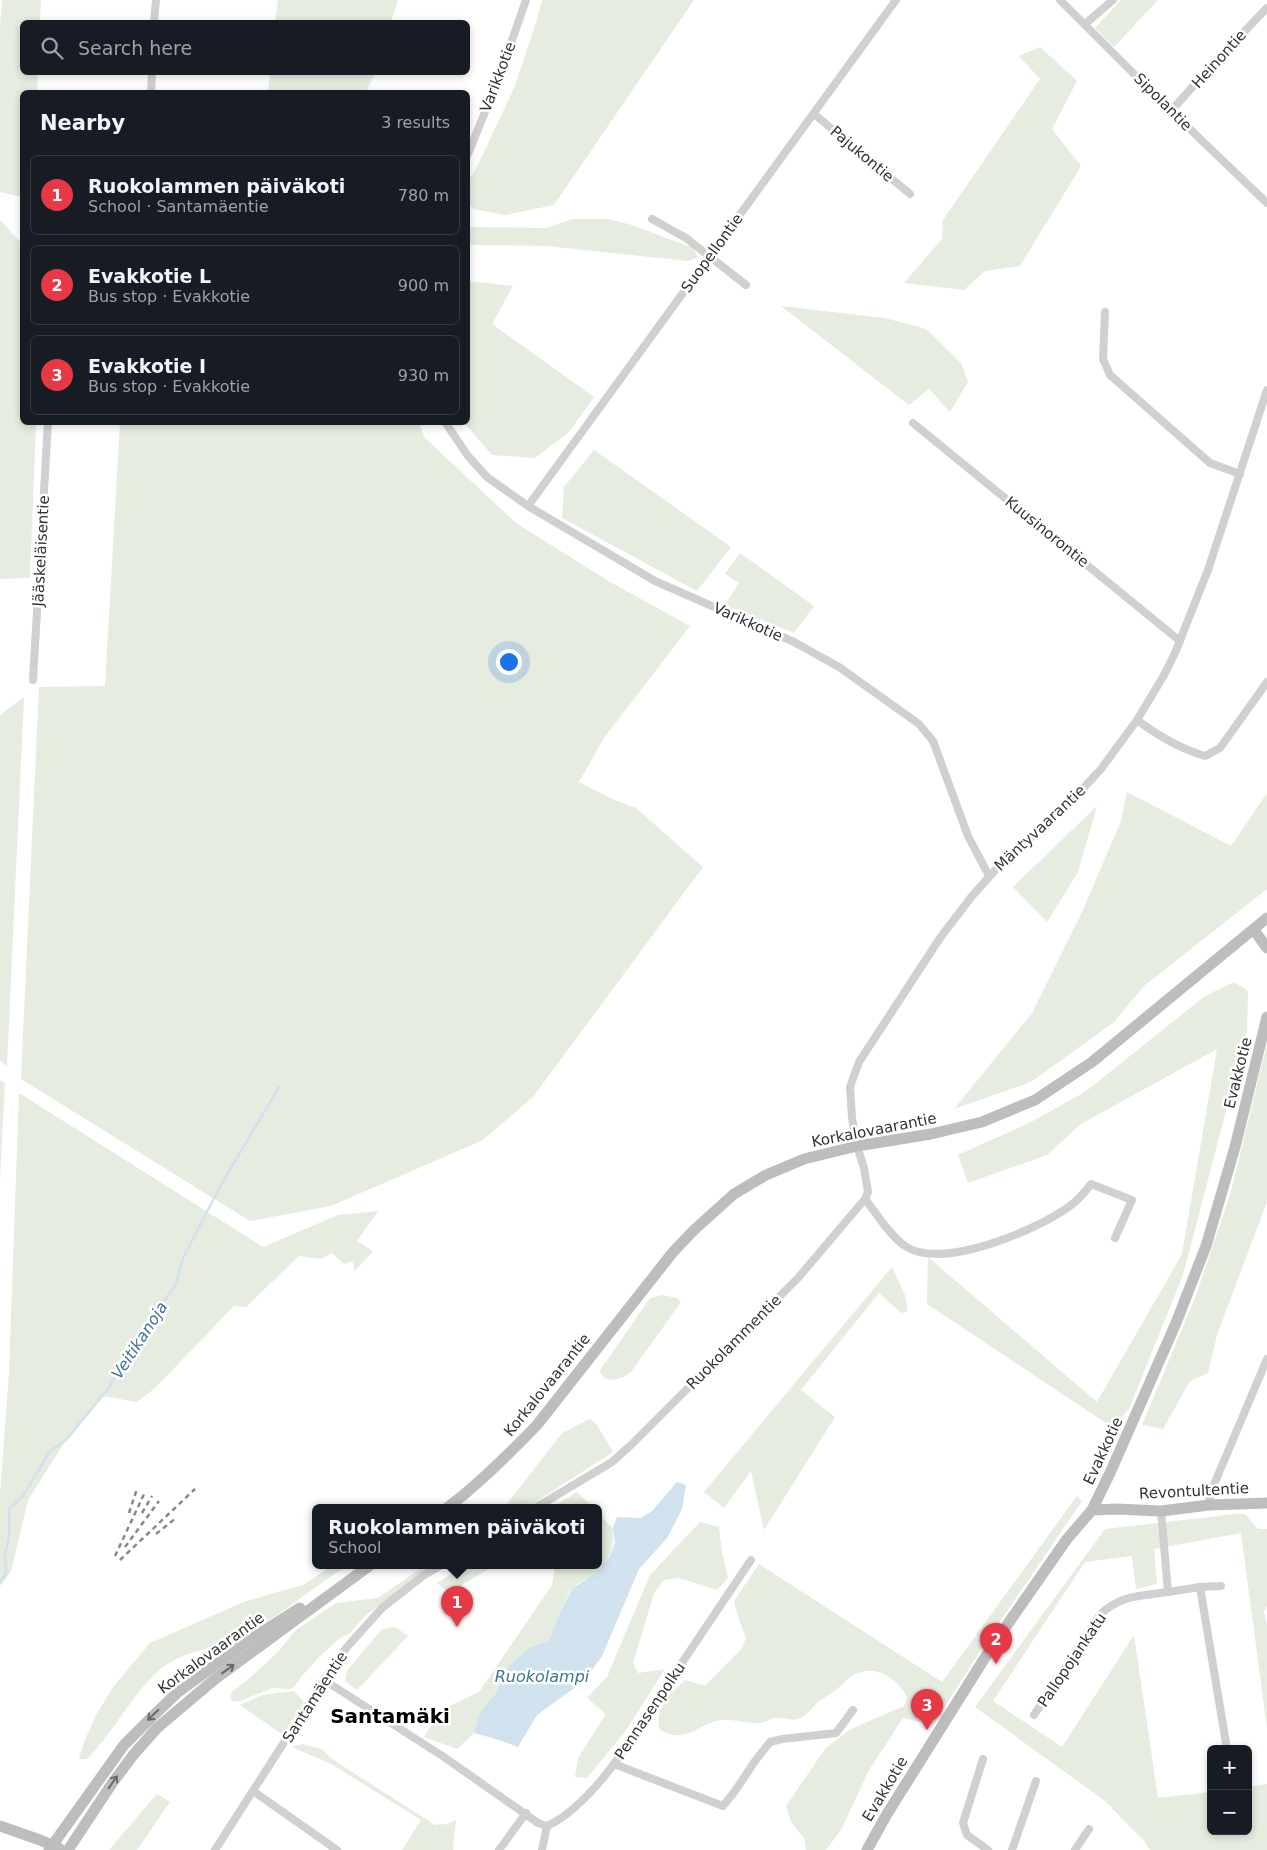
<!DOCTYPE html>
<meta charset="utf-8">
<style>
:root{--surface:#171b24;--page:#242831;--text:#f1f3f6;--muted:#9ea1a6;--line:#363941;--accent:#e63946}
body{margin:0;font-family:"DejaVu Sans",sans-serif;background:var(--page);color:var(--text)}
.controls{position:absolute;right:15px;bottom:15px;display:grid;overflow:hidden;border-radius:8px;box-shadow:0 2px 8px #0003}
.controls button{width:45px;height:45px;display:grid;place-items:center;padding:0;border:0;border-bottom:1px solid var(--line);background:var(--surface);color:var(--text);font:25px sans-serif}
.you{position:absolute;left:508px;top:661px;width:18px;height:18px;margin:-12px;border:4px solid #fff;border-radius:50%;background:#1a73e8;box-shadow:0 0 0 8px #1a73e833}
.badge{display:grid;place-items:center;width:32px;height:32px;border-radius:50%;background:var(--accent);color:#fff;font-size:16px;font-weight:700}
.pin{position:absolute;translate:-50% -41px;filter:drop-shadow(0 1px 2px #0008)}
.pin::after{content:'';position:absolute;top:26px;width:18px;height:15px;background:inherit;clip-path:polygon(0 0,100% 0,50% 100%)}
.popup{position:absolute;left:312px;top:1504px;width:290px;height:65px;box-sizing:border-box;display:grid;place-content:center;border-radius:8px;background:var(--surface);filter:drop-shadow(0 1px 4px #0005);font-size:16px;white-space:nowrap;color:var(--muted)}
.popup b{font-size:19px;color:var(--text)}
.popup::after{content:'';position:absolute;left:50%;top:100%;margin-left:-10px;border:10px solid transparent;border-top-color:var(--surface)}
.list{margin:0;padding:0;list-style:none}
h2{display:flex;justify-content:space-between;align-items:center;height:65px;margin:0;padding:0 20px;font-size:21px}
h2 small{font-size:16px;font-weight:400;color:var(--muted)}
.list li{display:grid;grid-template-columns:32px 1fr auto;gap:15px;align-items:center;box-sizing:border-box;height:80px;margin:0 10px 10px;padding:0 10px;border:1px solid var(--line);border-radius:8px}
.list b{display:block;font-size:19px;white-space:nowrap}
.list p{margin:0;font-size:16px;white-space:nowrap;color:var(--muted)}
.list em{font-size:16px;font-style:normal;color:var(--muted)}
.icon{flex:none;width:28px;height:28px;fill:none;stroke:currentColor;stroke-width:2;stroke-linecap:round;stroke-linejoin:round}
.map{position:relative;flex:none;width:1267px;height:1850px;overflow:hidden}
.search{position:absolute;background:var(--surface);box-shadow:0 2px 8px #0003;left:20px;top:20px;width:450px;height:55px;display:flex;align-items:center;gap:12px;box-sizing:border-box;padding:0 18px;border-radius:8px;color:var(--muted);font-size:19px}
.panel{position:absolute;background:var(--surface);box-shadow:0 2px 8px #0003;left:20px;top:90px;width:450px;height:335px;border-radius:8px}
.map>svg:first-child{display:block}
.green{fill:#e6ecdf}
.water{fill:#cfe2ee}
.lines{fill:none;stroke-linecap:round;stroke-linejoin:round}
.stream{stroke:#cfe2ee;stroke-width:2.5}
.street{stroke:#d0d0d0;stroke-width:8}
.secondary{stroke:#bdbdbd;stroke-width:11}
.rail{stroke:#888;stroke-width:2.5;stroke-dasharray:5 4;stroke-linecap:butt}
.oneway{stroke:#6a6a6a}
.labels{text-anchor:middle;stroke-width:5;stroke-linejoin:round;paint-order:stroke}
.street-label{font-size:15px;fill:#333;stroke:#fff}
.water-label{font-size:16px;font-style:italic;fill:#3f7597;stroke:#fff}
.district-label{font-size:20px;font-weight:bold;fill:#000;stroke:#fff}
</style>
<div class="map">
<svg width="1267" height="1850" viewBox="0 0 1267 1850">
<rect width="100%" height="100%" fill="#fff"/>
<g class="green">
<polygon points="2,0 41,0 40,22 22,22 22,72 38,73 37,92 22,92 22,197 0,192 0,25"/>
<polygon points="278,0 398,0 391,22 275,22"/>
<polygon points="542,0 694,0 554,205 506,215 473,209 468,202 468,181 476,169 514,88 536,23"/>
<polygon points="1121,0 1158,0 1114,47 1095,28"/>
<polygon points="1040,47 1077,81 1052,129 1081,166 1020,266 985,271 964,290 904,283 942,239 943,220 1040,79 1019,56"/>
<polygon points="270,73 270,72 375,73 366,92 268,92"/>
<polygon points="573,219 608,219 632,225 693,248 698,257 688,261 546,246 472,245 468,242 468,227 546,228"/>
<polygon points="0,220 22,244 22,422 36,423 30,578 0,579"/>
<polygon points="468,281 513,286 492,324 594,397 569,432 535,458 492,455 464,423 468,422"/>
<polygon points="781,306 885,318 926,329 961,363 968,382 950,412 929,389 909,405"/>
<polygon points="120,423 419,423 424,437 516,523 610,582 690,626 604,738 579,782 615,800 636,808 703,867 533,1097 483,1140 331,1206 250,1221 21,1079 39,687 105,686"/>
<polygon points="594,450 731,547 697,591 562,518 564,487"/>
<polygon points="740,553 814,606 794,633 725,605 739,583 725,574"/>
<polygon points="24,697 7,1066 0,1061 0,715"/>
<polygon points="1127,792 1231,846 1267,793 1267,889 1144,986 1114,1022 1031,1082 954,1109 1032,1013 1083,910 1121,821"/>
<polygon points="1097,806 1078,872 1047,922 1013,887"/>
<polygon points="1234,982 1248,991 1247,1031 1183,1275 1129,1409 1112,1427 927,1304 928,1257 1097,1402 1182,1254 1217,1049 1081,1124 1047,1155 968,1183 958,1155 1031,1122 1085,1092 1205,996"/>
<polygon points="1267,1044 1267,1202 1217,1335 1208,1373 1190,1381 1163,1429 1142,1425 1195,1298 1230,1195"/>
<polygon points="0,1080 5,1083 0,1180"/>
<polygon points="19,1093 263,1247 338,1215 378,1211 357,1241 373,1251 354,1272 353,1261 344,1264 332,1253 322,1259 299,1256 246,1307 234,1306 154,1389 137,1402 102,1396 66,1440 28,1500 11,1572 0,1586 0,1494 9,1373"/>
<polygon points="892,1267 905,1295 908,1311 901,1313 879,1293 801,1390 835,1417 764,1530 751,1471 724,1508 704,1492"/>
<polygon points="662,1295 677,1298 681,1302 631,1372 621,1378 611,1380 606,1379 599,1372 650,1298"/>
<polygon points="590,1419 597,1425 613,1452 526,1508 504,1508 562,1433"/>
<polygon points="577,1492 594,1508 552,1508"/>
<path d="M1077,1496l5,5 -100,147 -49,77 -30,-7 -34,52 -28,60 -15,20h-20l-2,-12 -13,-16 -5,-16 39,-57 24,-19 55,-24 3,-9c-11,-21 -35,-35 -57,-20 -5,4 -9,9 -14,13 -6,5 -13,8 -19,13 -5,5 -10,12 -17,15 -9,4 -17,-1 -26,0 -5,1 -9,5 -14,5 -13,1 -26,-4 -39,-3 -22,3 -35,25 -61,10 -7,-20 11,-37 25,-50l20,6 37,-38 4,-10c-4,-12 -10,-24 -12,-37l25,-37 183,118z"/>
<path d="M598,1513l15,15c2,22 -5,37 -23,49 -5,3 -13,6 -17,11 -9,10 -18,39 -24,53l-19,6 -21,19 -14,28 -15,19 -6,20 -17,16 -33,-12 17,-27 38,-18 73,-107 3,-19h43z"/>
<polygon points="1236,1514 1245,1514 1258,1529 1267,1529 1267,1605 1264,1612 1267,1625 1267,1728 1241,1533 1154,1549 1157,1584 1136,1589 1132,1556 1085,1562 993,1701 1062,1747 1134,1635 1158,1798 1211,1792 1211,1831 1248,1831 1248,1787 1267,1784 1267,1850 1150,1850 1144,1841 1105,1801 975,1707 1105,1529"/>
<polygon points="700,1522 719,1527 722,1552 728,1578 717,1590 679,1578 664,1580 654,1593 633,1663 638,1673 665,1669 627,1729 587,1778 575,1777 578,1758 606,1714 587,1698 607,1677 650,1575"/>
<path d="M332,1566h15c-33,20 -63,47 -97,66 -30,17 -69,17 -94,41 -27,26 -43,60 -69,86h-8l5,-17 11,-25 18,-30 37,-44 96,-42 57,-16z"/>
<polygon points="424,1566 434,1566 366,1615 350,1633 340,1638 319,1657 301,1677 295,1686 291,1689 272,1688 238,1702 232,1701 230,1696 232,1692 253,1675 279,1651 295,1631 336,1603 378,1598"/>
<polygon points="464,1566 493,1566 449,1593 437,1583"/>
<polygon points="395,1627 408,1636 357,1690 345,1681 347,1671 382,1629"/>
<polygon points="294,1691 304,1702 283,1735 240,1705 262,1695"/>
<polygon points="302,1744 322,1749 332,1759 435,1825 447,1824 456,1820 453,1850 402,1850 421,1820 333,1765 292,1747"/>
<polygon points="157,1794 170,1802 137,1850 109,1850"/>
</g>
<polygon class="water" points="677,1482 686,1485 682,1509 667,1538 639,1569 602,1656 584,1681 537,1715 518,1747 496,1739 474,1733 480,1713 495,1694 509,1666 530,1647 549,1641 561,1610 573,1588 596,1573 610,1556 615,1542 613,1528 617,1517 641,1518 652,1511"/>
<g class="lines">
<polyline class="stream" points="0,1582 6,1573 5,1554 9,1537 9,1509 23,1496 50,1451 66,1440 108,1389 142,1332 176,1284 183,1258 222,1183 279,1087"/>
<g class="street">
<polyline points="1060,0 1171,111 1267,203"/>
<polyline points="154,22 156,0"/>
<polyline points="1085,24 1113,0"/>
<polyline points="151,92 152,72"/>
<polyline points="1171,111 1211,66 1267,8"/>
<polyline points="814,114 910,194"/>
<polyline points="468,154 501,72 526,0"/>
<polyline points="652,219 686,238 746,285"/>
<polyline points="1105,312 1103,359 1110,375 1210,463 1240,474"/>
<polyline points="445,422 468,456 487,477 528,506 655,581 794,642 839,667 919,724 933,741 968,836 989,876"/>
<polyline points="913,423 1180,641"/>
<polyline points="528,506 896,0"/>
<polyline points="33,680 48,422"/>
<path d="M1137,720c20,15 44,29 68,36l15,-8 47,-66"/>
<path d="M1115,1238l17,-38 -41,-16c-6,8 -13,16 -21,22 -33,24 -128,65 -165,40 -15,-10 -29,-33 -40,-47l3,-7 -4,-24 -7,-22 -5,-28 -2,-31 9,-25 81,-124 32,-42 27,-30 66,-58 36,-39 36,-49 26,-43 12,-24 33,-83 59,-180"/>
<polyline points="1209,1505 1210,1494 1267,1359"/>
<polyline points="535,1508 612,1462 631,1445 798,1278 865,1199"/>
<polyline points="1161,1511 1168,1592 1200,1587 1227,1749"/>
<polyline points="1200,1587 1221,1586"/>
<path d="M324,1680l120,77 94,66 9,3c25,-11 51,-41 67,-62l137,-204"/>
<path d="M1034,1715l66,-100c19,-20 41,-19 68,-23"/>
<polyline points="983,1759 963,1823 967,1835 988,1850"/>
<polyline points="614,1764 723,1806 735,1791 755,1761 770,1742 782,1739 836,1733 853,1710"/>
<polyline points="253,1791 337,1850"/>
<polyline points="215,1850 324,1680 347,1647 382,1608 424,1575 440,1566"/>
<polyline points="499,1850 526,1813"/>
<polyline points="542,1850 547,1826"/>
<polyline points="1012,1850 1036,1781"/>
<polyline points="1075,1850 1089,1829"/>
</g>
<g class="secondary">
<polyline points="1254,930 1267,948"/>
<path d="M447,1508c32,-24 62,-54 90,-83l136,-173 21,-22 40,-36 32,-19 38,-16 53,-13 74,-12 51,-12 53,-22 57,-38 175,-144"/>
<polyline points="1092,1510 1117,1509 1161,1511 1209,1505 1267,1503"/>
<polyline points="0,1826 40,1840 59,1848"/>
<polyline points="49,1850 124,1745 151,1718 178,1692 251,1639 300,1608"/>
<polyline points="68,1850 113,1782 134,1754 157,1728 215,1679 369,1566"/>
<polyline points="867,1850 887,1814 991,1648 1067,1539 1092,1510 1110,1473 1176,1323 1206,1246 1235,1147 1267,1017"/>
</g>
<g class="rail">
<polyline points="129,1513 137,1489"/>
<polyline points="142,1513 152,1496"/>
<polyline points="156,1534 176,1518"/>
<polyline points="125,1547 159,1501"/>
<polyline points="115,1556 145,1492"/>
<polyline points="120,1560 195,1489"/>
</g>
</g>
<defs><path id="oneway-shaft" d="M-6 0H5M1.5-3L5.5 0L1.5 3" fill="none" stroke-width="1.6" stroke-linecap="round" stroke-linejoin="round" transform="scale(1.25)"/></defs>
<g class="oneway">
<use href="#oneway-shaft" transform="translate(228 1669) rotate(-36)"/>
<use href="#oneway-shaft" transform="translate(153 1715) rotate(136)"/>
<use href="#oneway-shaft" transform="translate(113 1782) rotate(-55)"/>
</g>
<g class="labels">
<g class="street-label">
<text transform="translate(1219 59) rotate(-48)" y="5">Heinontie</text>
<text transform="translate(498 77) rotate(-69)" y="5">Varikkotie</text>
<text transform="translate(1163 102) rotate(45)" y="5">Sipolantie</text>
<text transform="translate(862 154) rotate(40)" y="5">Pajukontie</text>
<text transform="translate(712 253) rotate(-54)" y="5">Suopellontie</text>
<text transform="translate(1047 532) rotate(39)" y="5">Kuusinorontie</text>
<text transform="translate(41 551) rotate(-87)" y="5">Jääskeläisentie</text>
<text transform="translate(748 622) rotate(24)" y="5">Varikkotie</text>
<text transform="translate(1040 828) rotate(-43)" y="5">Mäntyvaarantie</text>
<text transform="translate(1238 1073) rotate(-76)" y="5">Evakkotie</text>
<text transform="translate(874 1130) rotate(-11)" y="5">Korkalovaarantie</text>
<text transform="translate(734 1342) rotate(-45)" y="5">Ruokolammentie</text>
<text transform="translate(547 1385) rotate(-51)" y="5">Korkalovaarantie</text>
<text transform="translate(1103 1451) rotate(-65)" y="5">Evakkotie</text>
<text transform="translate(1194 1491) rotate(-3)" y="5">Revontultentie</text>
<text transform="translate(211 1653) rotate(-36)" y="5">Korkalovaarantie</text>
<text transform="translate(1072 1660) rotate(-56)" y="5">Pallopojankatu</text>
<text transform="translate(315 1697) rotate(-57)" y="5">Santamäentie</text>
<text transform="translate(650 1711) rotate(-56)" y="5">Pennasenpolku</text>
<text transform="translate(885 1789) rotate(-59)" y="5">Evakkotie</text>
</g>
<g class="water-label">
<text transform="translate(139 1340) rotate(-57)" y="6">Veitikanoja</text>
<text x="542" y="1682">Ruokolampi</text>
</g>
<g class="district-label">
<text x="390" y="1723">Santamäki</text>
</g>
</g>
</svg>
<div class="controls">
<button>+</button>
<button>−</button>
</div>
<div class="you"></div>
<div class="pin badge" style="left:457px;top:1627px">1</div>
<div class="popup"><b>Ruokolammen päiväkoti</b>School</div>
<div class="pin badge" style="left:996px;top:1664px">2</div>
<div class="pin badge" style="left:927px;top:1730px">3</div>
<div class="search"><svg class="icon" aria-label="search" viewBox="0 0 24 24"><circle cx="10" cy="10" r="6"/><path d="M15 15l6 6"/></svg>Search here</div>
<section class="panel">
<h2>Nearby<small>3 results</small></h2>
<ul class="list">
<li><span class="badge">1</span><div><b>Ruokolammen päiväkoti</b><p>School · Santamäentie</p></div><em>780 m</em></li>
<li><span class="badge">2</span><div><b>Evakkotie L</b><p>Bus stop · Evakkotie</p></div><em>900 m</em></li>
<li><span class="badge">3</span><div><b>Evakkotie I</b><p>Bus stop · Evakkotie</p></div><em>930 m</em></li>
</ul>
</section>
</div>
